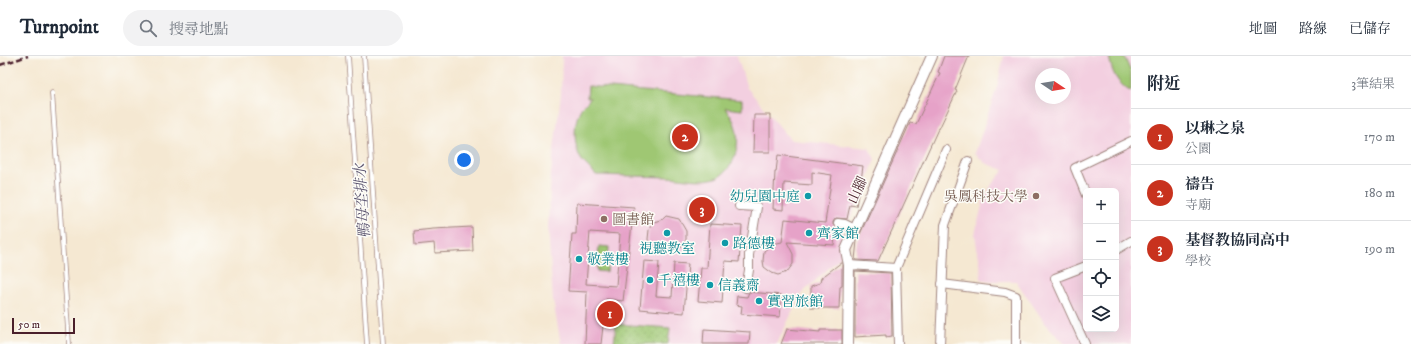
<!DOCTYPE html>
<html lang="zh-TW">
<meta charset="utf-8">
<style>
:root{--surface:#fff;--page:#f2f2f3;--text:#1f2937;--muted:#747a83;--line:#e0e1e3;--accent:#c8321e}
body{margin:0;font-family:"IM FELL DW Pica","Noto Serif TC",serif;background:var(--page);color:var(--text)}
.controls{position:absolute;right:12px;bottom:12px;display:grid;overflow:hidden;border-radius:6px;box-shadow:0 4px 16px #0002}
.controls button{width:36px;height:36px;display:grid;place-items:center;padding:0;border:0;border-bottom:1px solid var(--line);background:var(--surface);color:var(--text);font:20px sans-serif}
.compass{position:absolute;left:1035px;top:12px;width:36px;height:36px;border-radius:50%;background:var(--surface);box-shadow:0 4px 16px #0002;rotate:102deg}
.scale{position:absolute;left:12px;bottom:10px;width:63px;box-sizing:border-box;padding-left:4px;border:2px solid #4a1f2b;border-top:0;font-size:11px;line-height:14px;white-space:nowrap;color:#4a1f2b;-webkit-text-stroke:3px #fdfcf7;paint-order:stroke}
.you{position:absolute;left:464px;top:104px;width:14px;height:14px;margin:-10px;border:3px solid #fff;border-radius:50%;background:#1a73e8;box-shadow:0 0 0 6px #1a73e833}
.badge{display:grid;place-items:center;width:26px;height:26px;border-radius:50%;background:var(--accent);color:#fff;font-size:13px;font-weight:700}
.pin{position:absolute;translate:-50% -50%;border:2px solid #fff;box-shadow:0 1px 4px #0006}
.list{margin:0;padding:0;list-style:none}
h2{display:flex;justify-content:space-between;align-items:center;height:52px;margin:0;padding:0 16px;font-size:17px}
h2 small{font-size:13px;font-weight:400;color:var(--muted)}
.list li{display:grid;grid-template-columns:26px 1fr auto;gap:12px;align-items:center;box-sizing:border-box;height:56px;padding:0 16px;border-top:1px solid var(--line)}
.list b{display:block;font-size:15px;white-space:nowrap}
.list p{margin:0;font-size:13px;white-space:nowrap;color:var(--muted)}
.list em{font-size:13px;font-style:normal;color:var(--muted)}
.icon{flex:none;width:22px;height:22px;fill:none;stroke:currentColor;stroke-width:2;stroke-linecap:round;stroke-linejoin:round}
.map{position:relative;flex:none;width:1131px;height:288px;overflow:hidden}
header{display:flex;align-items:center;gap:24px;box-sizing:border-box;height:56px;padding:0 20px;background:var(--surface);border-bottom:1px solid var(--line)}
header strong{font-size:19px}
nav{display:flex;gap:22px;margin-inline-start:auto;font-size:14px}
.search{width:280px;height:36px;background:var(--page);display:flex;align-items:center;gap:10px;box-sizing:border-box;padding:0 14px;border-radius:22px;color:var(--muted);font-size:15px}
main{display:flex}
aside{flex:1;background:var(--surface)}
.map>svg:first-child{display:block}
.built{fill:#f3cfe0;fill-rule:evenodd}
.grass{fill:url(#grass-dots);stroke:#74734f}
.pitch{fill:#9fc773;stroke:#74734f}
.building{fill:#e6a2c8;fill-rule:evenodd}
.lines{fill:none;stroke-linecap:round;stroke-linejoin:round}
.service-casing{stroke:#a0847e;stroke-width:5.5}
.minor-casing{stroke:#a0847e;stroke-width:10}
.tertiary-casing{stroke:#a0847e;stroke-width:12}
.service{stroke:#fff;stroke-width:4}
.minor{stroke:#fff;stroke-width:8}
.tertiary{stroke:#fff;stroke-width:10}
.rail{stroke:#4a1f2b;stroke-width:2.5;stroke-dasharray:6 3;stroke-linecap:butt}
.culture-dot{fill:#0f9aa8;stroke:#fdfcf7;stroke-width:1.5}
.education-dot{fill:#8d6e63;stroke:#fdfcf7;stroke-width:1.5}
.labels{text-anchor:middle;stroke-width:3;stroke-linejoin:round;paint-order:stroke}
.street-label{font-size:14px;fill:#4a1f2b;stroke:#fdfcf7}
.culture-label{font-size:14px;fill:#0d838f;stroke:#fdfcf7;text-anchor:start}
.education-label{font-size:14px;fill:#785e54;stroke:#fdfcf7;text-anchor:end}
.water-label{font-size:15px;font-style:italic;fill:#5d5671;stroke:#fdfcf7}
</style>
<header>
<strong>Turnpoint</strong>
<div class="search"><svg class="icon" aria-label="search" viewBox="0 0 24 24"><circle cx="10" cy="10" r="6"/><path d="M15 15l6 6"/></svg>搜尋地點</div>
<nav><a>地圖</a><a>路線</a><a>已儲存</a></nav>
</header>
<main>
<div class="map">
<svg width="1131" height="288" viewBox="0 0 1131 288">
<defs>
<pattern id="grass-dots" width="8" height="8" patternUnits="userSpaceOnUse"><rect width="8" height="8" fill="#9fc773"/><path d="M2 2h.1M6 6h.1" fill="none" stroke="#8aaa64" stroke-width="1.8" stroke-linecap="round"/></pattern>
</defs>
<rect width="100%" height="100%" fill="#fdfcf7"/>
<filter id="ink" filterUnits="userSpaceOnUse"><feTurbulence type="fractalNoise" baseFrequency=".025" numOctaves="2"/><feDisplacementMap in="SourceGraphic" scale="8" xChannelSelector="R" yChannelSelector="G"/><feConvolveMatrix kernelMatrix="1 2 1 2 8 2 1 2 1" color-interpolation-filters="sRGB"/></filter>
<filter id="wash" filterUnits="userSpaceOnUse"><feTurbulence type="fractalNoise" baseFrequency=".012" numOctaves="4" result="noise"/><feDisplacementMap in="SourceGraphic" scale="16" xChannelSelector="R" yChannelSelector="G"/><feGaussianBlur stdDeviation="0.9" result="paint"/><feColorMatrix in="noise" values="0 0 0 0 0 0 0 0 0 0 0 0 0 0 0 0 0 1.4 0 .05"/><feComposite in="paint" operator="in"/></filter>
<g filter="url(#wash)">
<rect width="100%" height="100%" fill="#f5e8d2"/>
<g class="built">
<polygon points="562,0 737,0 747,32 791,84 869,92 875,103 862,139 843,175 842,200 801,238 777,288 561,288 553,245 548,170 551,117 561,38"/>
<path d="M1004,0h127v288h-66l-20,-21 -29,-42h-28l-7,-2 -1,-16 -3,-15 -2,-14 8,-33 9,-17 12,-14 -19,-7 -10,-10 22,-66zM1041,18h24v24h-24zM1086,135h30v138h-30z"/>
</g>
<g class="grass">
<polygon points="599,190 609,191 607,216 597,215"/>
<polygon points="616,268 670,272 668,288 614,288"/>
</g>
<g class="pitch">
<path d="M1109,0h15l7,16v20c-15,-10 -19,-19 -22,-36z"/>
<path d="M588,30l154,14v10l-17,-2c10,12 14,24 12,39 -2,13 -8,24 -19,30 -15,6 -33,1 -49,0 -24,-1 -49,-1 -73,-2 -5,-6 -11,-10 -15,-16 -8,-14 -8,-39 1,-52 3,-3 6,-6 9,-9h-4z"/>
</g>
<g id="blocks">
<g class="building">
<polygon points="944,0 969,0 955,34 957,35 939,73 938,73 878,205 855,204 857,185 910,67 916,68 940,17 938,16"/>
<polygon points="754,59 770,59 770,96 753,96"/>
<polygon points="778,99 863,110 860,132 859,132 856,150 850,149 847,163 836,162 833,166 833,169 836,172 834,189 787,186 793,198 793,208 787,216 778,219 772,217 764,211 763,205 764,195 772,188 782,186 785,163 825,167 832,119 812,116 812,129 784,127 783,154 773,153 775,116 776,116"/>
<path d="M577,147l57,4 -11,94 -17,-2 -5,45h-16l2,-52 -19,-1 4,-57h4zM590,176l30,2 -4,52 -30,-2z"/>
<polygon points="666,160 679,163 686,175 686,184 680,192 673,196 653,190 649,188 648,183 649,174 651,169 654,166 663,163"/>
<polygon points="710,168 742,170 739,206 725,205 722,247 698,245 701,212 707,212"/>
<polygon points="472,171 473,195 435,197 434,187 415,189 414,175 433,173"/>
<polygon points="644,205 659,206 656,240 672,241 674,207 688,208 684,257 640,253"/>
<polygon points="842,206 842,230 840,231 839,252 811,252 811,230 820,227 821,222"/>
<polygon points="855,215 891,217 892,280 886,281 886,279 855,281"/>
<polygon points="749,236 782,239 780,261 741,258 742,250 736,249 737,240 747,241"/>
<polygon points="704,273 750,276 749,288 703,288"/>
<polygon points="787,273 820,276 820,274 842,274 842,288 781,288"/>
</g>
</g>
</g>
<g filter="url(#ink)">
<use href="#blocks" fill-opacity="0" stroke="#a0847e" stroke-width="1"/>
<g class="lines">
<defs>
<g id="service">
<polyline points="348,0 367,288"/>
<polyline points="364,0 383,288"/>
<polyline points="52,37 69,288"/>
</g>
<g id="minor">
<polyline points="1086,139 1075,112 1131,85"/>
<polyline points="739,150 757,151 749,199 749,214 746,232"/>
<polyline points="838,167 845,168 855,173"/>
<polyline points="1116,194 1131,185"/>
<polyline points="849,209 896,212"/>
<polyline points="942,228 1005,236 1016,240 1016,288"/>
<polyline points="898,288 896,212 946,94"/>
<polyline points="940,288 945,169 968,105"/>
<polyline points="1085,288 1055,222 1086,210"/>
</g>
<polyline id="tertiary" points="848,288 849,209 846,194 932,0"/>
</defs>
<use href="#service" class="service-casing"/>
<use href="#minor" class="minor-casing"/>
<use href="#tertiary" class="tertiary-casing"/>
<use href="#service" class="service"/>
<use href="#minor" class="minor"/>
<use href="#tertiary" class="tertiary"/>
<polyline class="rail" points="0,9 28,0"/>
</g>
</g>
<g class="culture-dot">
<circle cx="808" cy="140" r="4"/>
<circle cx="667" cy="177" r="4"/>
<circle cx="809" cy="177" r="4"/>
<circle cx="725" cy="187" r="4"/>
<circle cx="579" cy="203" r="4"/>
<circle cx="650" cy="224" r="4"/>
<circle cx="710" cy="229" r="4"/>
<circle cx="759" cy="245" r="4"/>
</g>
<g class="education-dot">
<circle cx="1036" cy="140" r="4"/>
<circle cx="604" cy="163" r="4"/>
</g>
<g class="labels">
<g class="street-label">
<text transform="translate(857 134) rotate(-66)" y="5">山腳</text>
</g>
<g class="culture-label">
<text x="800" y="145" text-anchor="end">幼兒園中庭</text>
<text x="817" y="182">齊家館</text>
<text x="733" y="192">路德樓</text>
<text x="667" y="197" text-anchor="middle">視聽教室</text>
<text x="587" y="208">敬業樓</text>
<text x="658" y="229">千禧樓</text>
<text x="718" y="234">信義齋</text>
<text x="767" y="250">實習旅館</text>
</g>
<g class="education-label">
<text x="1028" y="145">吳鳳科技大學</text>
<text x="612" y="168" text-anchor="start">圖書館</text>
</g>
<g class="water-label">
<text transform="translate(362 145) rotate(-94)" y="5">鴨母坔排水</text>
</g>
</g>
</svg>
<div class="controls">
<button>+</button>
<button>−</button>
<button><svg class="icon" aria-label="locate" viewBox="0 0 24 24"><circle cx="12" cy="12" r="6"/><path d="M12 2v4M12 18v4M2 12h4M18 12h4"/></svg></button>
<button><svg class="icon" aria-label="layers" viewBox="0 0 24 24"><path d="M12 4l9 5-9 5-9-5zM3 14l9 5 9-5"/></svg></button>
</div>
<svg class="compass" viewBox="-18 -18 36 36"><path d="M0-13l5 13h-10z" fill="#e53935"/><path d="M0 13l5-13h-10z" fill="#747a83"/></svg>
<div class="scale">50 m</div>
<div class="you"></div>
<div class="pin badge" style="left:610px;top:258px">1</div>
<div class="pin badge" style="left:685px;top:81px">2</div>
<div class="pin badge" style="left:702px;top:154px">3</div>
</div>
<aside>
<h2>附近<small>3筆結果</small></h2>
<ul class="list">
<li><span class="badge">1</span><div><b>以琳之泉</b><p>公園</p></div><em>170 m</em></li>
<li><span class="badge">2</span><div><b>禱告</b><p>寺廟</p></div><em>180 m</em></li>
<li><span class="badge">3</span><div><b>基督教協同高中</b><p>學校</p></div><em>190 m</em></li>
</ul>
</aside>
</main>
